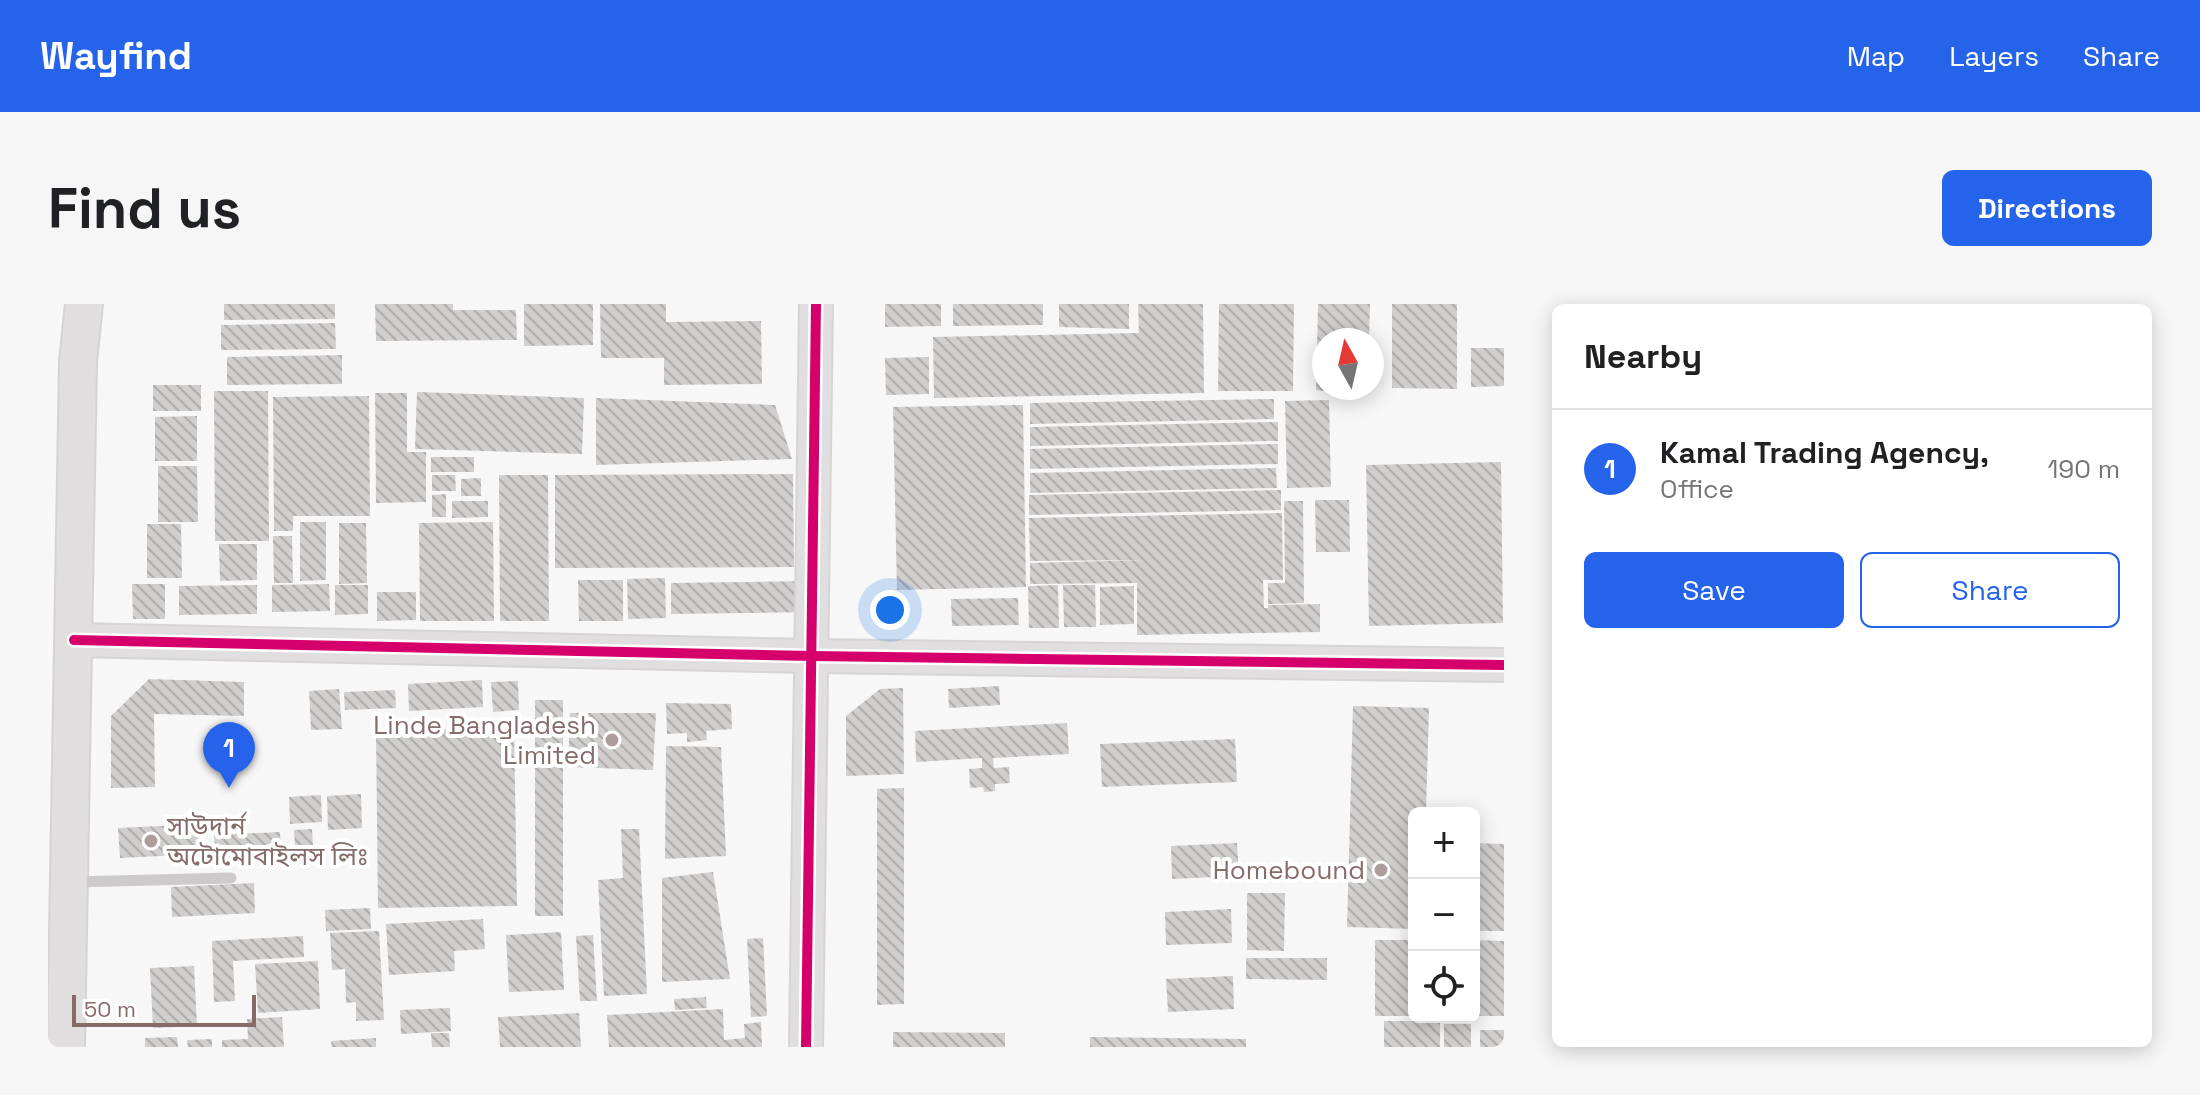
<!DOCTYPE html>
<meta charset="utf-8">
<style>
:root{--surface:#fff;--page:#f6f6f6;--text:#202124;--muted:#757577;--line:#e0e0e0;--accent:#2563eb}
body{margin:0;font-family:"Space Grotesk","Noto Sans Bengali",sans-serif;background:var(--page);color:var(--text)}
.controls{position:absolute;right:24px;bottom:24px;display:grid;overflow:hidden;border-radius:12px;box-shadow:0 4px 20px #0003}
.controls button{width:72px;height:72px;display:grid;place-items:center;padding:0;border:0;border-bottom:2px solid var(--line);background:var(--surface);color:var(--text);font:40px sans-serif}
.compass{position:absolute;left:1264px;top:24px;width:72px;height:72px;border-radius:50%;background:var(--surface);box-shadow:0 4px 20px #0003;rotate:352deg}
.scale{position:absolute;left:24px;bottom:20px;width:184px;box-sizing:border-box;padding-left:8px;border:4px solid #856c69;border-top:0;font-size:22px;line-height:28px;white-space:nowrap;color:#856c69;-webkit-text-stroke:6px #fff;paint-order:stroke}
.you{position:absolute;left:842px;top:306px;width:28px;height:28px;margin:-20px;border:6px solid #fff;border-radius:50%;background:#1a73e8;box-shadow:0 0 0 12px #1a73e833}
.badge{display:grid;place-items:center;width:52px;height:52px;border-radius:50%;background:var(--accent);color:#fff;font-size:26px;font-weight:700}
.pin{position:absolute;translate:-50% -66px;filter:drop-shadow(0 2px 4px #0008)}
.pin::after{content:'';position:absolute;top:42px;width:28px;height:24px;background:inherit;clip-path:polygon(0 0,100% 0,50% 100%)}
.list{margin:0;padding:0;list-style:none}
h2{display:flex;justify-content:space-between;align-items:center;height:104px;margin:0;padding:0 32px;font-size:34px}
h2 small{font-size:26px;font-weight:400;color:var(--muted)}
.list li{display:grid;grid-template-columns:52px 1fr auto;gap:24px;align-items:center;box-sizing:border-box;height:120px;padding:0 32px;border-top:2px solid var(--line)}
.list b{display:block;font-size:30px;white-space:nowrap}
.list p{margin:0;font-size:26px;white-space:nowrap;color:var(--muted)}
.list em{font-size:26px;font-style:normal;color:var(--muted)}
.actions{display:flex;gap:16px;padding:24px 32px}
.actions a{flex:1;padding:18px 0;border:2px solid var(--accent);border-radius:12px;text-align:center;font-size:28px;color:var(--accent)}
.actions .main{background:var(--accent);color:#fff}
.icon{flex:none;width:44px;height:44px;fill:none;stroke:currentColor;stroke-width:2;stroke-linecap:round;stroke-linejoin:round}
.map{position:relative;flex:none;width:1456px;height:743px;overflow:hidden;border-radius:12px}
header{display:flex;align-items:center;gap:48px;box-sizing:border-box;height:112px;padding:0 40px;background:var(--accent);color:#fff}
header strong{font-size:38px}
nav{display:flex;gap:44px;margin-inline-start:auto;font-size:28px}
.intro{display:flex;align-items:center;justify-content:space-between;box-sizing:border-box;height:192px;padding:0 48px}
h1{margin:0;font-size:56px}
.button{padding:20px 36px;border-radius:12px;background:var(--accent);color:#fff;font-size:28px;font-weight:700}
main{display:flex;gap:48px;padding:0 48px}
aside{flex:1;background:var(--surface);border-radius:12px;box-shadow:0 4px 20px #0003}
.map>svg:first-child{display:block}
.building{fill:url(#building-back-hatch)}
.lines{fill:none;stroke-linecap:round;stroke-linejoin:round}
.secondary-casing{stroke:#d6d4d4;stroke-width:36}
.primary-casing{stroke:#d5d3d3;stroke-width:40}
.lane{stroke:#cccaca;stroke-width:11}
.secondary{stroke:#e0dede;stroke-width:32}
.primary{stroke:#e0dede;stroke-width:36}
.cycleway-casing{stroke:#fff;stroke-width:15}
.cycleway{stroke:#d6006c;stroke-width:10}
.poi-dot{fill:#ad9d9b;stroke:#fff;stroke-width:3}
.labels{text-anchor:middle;stroke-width:8;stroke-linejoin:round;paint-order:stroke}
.poi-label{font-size:26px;fill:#856c69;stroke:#fff;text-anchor:end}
</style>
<header>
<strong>Wayfind</strong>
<nav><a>Map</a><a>Layers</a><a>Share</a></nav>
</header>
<div class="intro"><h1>Find us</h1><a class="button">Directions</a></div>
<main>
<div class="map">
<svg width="1456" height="743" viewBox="0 0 1456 743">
<defs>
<pattern id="building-back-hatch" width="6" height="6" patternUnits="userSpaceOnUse" patternTransform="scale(2)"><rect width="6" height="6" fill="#d1cfce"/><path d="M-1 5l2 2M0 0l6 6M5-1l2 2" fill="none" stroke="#afacab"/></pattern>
</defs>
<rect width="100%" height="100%" fill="#f7f7f7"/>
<g class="building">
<polygon points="176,0 287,0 287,15 176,16"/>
<polygon points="327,0 405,0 405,6 468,6 469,36 328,37"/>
<polygon points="476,0 545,0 545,41 476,42"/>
<polygon points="552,0 618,0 618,18 713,17 714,80 616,81 616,54 553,54"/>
<polygon points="837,0 893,0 893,22 837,23"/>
<polygon points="905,0 995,0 995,21 905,22"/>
<polygon points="1011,0 1081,0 1081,25 1011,23"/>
<polygon points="1090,0 1155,0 1156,89 886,94 885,33 1091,29"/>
<polygon points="1171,0 1246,0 1245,87 1170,87"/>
<polygon points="1270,0 1322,0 1321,36 1276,36 1276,87 1268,86"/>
<polygon points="1344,0 1409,0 1409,85 1344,84"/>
<polygon points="287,19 288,45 173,46 173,21"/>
<polygon points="1423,44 1456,44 1456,82 1423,83"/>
<polygon points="294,51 294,80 179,81 179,53"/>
<polygon points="881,53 881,90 838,91 837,54"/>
<rect x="105" y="81" width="48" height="26"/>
<polygon points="166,87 220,87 221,237 167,237"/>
<polygon points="369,88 536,94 534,150 367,145"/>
<polygon points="327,89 359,89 359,148 378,148 378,198 328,199"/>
<polygon points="321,92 322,212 245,212 245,227 226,227 225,93"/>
<polygon points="548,94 727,101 744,155 548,161"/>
<polygon points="1226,95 1226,115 982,120 982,99"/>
<polygon points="1281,96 1283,183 1239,184 1237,97"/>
<polygon points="975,101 978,283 849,286 845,103"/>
<polygon points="149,112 149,157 107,157 107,113"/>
<polygon points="1230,118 1230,137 982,142 982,123"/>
<polygon points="1230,140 1230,160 982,165 982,145"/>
<rect x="383" y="153" width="43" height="15"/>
<polygon points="1453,158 1455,319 1321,322 1318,161"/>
<polygon points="110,162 149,162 150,218 110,218"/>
<polygon points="1228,164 1229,184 982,189 982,169"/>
<polygon points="745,170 746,263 507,264 507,171"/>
<polygon points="384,171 407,171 408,187 384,187"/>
<polygon points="451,171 500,171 501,317 452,317"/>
<polygon points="433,174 433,192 413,192 413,175"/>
<polygon points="1233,186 1233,206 981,211 981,191"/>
<polygon points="398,190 398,213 384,213 384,191"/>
<polygon points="1267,196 1301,196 1302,248 1268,248"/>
<polygon points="404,197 440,197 440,213 404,214"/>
<polygon points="1236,197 1255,197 1256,299 1220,300 1220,279 1237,279"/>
<polygon points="1234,209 1235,276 1215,276 1216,304 1220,304 1220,301 1272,300 1272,328 1089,331 1089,279 982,280 982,259 1099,256 982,257 981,214"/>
<polygon points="252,218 278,218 278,276 252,277"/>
<polygon points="445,218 446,317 372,317 371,219"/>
<polygon points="291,219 318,219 319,279 291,280"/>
<polygon points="99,220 133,220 134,274 99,274"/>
<polygon points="225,232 244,232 245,279 226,279"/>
<polygon points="171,240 209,240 209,276 172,277"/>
<polygon points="617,274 618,314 580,315 579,275"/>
<polygon points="530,276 575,276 575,317 531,317"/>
<polygon points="760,277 761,308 623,310 623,279"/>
<polygon points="84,280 117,280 117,315 85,315"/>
<polygon points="281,280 282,307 224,308 224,281"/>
<polygon points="209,281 209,310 131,311 131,282"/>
<polygon points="287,281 320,281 320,310 287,311"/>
<polygon points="1010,281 1011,324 981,324 980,282"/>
<polygon points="1015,281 1047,281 1048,323 1016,323"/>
<polygon points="1086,282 1086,320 1052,321 1052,283"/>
<polygon points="329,288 368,288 368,316 329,317"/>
<polygon points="970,294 971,321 904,322 903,295"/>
<polygon points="101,375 196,378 196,412 106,410 107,483 63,484 63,412"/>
<polygon points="434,376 435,403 361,407 360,380"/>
<polygon points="470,377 471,406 445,408 443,378"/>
<polygon points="951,382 952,401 901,404 900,385"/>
<polygon points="855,384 856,470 798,472 798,412 832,385"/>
<polygon points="291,385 294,425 263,426 261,387"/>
<polygon points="347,386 348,404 297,406 296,388"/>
<rect x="487" y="396" width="28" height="216"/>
<polygon points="618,399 683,400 684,425 658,427 659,436 639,438 639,429 619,430"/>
<polygon points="1305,402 1381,404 1378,509 1366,509 1366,625 1299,623"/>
<polygon points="522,409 608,409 605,466 520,463"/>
<polygon points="1019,419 1021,450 945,454 946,464 961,463 962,479 947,480 947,487 936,488 935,483 922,484 921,465 934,464 934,454 868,458 867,427"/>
<polygon points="466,424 469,602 330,604 328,426"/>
<polygon points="1187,435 1189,478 1054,483 1052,440"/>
<polygon points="618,442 673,443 678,552 617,555"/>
<polygon points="856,484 856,700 829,701 829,485"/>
<polygon points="313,490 314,524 280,526 279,492"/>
<polygon points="273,491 274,518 242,520 241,493"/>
<polygon points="154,520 155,550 72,554 70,524"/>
<polygon points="264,525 266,558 248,559 246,526"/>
<polygon points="573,525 591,525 599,690 556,692 550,576 575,574"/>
<polygon points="232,528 233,551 168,554 166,531"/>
<polygon points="1189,539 1191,572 1124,575 1123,542"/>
<polygon points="1426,539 1456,540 1456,627 1426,627"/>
<polygon points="665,568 682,675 614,678 614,574"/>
<polygon points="206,579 207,609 124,613 123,583"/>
<polygon points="1199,589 1237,589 1236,647 1199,646"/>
<polygon points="322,604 323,625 278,627 277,606"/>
<polygon points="1183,605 1184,639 1118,641 1117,608"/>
<polygon points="435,615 437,645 406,647 407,667 341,671 338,620"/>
<polygon points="331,627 336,716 308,717 308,698 298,699 297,665 284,666 282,629"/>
<polygon points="513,628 516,686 461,688 458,631"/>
<polygon points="545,631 549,697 532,697 528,632"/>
<polygon points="255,632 256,653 185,657 187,697 166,698 164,637"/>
<polygon points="715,634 719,712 703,713 699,635"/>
<rect x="1327" y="636" width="39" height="76"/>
<polygon points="1426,636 1456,637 1456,712 1426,712"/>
<polygon points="1198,654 1279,654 1279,676 1198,675"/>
<polygon points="270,657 272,705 210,709 207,660"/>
<polygon points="146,662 149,722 105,724 102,664"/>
<polygon points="1185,672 1186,705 1120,708 1118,675"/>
<polygon points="658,693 659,704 627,706 626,695"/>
<polygon points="402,704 403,727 353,730 352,706"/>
<polygon points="675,705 676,736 697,734 696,720 713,718 714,743 561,743 559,711"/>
<polygon points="531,709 533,743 452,743 450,713"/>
<polygon points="234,713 236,743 174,743 174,736 200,735 199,715"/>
<rect x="1336" y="717" width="56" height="26"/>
<rect x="1396" y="720" width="27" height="23"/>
<rect x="1432" y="726" width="24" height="17"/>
<polygon points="845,728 957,729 957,743 845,743"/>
<polygon points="383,729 401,729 402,743 384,743"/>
<polygon points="129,733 130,743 97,743 97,734"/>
<polygon points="1042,733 1198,735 1198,743 1042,743"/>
<polygon points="328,734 328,743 284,743 283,737"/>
<polygon points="164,735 164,743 140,743 139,736"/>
</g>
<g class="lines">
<defs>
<g id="secondary">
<polyline points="26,336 763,352 1456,361"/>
<polyline points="758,743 768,0"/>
</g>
<polyline id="primary" points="18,743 30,58 36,0"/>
</defs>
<use href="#secondary" class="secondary-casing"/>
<use href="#primary" class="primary-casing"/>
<polyline class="lane" points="26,578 183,574"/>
<use href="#secondary" class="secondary"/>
<use href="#primary" class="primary"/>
<defs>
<g id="cycleway">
<polyline points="26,336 763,352 1456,361"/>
<polyline points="758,743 768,0"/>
</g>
</defs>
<use href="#cycleway" class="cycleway-casing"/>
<use href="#cycleway" class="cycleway"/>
</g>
<g class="poi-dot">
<circle cx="564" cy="436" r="8"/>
<circle cx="103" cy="537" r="8"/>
<circle cx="1333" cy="566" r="8"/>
</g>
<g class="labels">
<g class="poi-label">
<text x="548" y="430">Linde Bangladesh<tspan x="548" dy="30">Limited</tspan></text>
<text x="119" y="531" text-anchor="start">সাউদার্ন<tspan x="119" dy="30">অটোমোবাইলস লিঃ</tspan></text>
<text x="1317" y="575">Homebound</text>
</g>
</g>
</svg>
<div class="controls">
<button>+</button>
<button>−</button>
<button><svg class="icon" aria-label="locate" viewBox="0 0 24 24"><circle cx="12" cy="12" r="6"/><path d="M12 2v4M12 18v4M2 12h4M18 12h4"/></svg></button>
</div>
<svg class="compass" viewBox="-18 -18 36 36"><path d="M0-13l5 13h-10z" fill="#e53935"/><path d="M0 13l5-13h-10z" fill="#757577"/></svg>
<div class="scale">50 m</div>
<div class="you"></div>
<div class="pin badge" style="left:181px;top:484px">1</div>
</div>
<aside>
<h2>Nearby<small></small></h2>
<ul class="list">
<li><span class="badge">1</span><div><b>Kamal Trading Agency,</b><p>Office</p></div><em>190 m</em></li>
</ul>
<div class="actions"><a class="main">Save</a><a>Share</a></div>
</aside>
</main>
